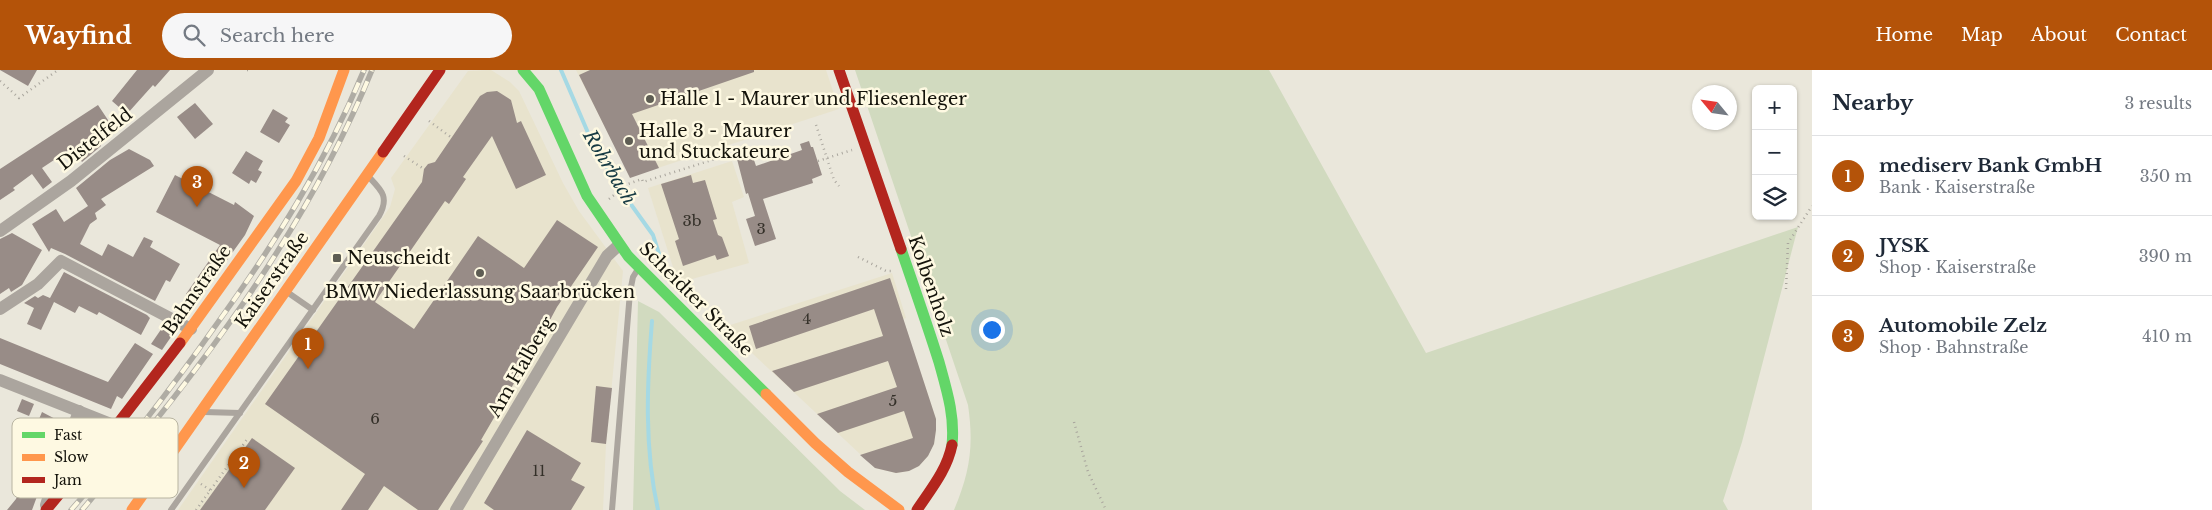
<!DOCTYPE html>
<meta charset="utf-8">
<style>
:root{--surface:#fff;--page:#f6f6f7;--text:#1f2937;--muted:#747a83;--line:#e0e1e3;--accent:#b45309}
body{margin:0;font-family:"Libre Baskerville",serif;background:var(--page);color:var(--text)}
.controls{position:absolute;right:15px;top:15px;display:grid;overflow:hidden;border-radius:8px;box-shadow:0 1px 4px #0004}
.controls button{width:45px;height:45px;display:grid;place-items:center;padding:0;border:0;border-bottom:1px solid var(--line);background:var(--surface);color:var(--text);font:25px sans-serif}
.compass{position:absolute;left:1692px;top:15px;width:45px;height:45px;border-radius:50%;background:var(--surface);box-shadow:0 1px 4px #0004;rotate:299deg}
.you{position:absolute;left:991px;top:259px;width:18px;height:18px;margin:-12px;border:4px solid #fff;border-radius:50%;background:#1a73e8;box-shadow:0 0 0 8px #1a73e833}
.badge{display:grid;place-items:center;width:32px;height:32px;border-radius:50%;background:var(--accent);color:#fff;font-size:16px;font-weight:700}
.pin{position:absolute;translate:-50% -41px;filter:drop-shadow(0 1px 2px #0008)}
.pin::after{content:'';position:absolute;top:26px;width:18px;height:15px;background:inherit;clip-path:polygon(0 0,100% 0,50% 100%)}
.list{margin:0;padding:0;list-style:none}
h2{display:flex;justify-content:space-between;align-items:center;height:65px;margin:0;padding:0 20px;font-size:21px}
h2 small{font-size:16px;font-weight:400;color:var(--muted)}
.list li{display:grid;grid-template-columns:32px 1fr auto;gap:15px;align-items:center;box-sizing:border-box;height:80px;padding:0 20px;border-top:1px solid var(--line)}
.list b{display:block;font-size:19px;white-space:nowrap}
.list p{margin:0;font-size:16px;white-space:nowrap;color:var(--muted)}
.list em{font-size:16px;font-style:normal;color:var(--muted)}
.icon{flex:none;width:28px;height:28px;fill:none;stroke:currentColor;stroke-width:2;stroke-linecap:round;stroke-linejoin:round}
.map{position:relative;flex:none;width:1812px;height:440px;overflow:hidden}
header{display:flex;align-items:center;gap:30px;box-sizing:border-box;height:70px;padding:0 25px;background:var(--accent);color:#fff}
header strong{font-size:24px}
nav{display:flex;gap:28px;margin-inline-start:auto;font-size:18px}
.search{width:350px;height:45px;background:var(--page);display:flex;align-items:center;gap:12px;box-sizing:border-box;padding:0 18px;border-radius:28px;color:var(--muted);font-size:19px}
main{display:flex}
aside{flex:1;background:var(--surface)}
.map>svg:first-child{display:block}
.built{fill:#e8e3cd}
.green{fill:#d1dabf}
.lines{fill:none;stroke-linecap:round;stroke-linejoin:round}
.stream{stroke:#a5d9e4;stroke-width:4}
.building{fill:#988c87}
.path{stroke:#a9a59d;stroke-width:2.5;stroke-dasharray:1 4;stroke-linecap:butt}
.lane{stroke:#aba59e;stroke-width:6}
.street{stroke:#aba59e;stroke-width:12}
.fast{stroke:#63d668;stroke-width:11}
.slow{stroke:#ff974d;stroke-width:11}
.jam{stroke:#b3261e;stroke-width:11}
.rail-casing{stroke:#afaca4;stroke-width:5.5}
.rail{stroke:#fef9e2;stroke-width:4;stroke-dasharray:11;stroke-linecap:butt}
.poi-dot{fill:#5e5d53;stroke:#fef9e2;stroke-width:2}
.labels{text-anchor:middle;stroke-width:5;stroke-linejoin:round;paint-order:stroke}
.number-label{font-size:15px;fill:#343029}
.poi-label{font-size:18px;fill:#13120a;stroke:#fef9e2;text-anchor:start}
.street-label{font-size:18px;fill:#13120a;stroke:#fef9e2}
.water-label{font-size:19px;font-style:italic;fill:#173b44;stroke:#fef9e2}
.key{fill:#fef9e2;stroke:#b8b4a1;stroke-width:1}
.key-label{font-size:14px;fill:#13120a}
</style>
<header>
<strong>Wayfind</strong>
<div class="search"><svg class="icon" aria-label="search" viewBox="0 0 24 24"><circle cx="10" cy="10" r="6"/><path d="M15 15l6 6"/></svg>Search here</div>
<nav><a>Home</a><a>Map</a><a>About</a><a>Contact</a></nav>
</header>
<main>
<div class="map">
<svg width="1812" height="440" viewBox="0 0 1812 440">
<rect width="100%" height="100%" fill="#eae7db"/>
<g class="built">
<polygon points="491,0 510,12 519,21 563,113 579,141 623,201 606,374 603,440 178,440 390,137 395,119 391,108 468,1"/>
<polygon points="576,0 826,0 839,39 630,107"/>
<polygon points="732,91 744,127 732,132 749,193 678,213 648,118"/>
<polygon points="892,203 906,248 903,249 936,349 936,360 934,374 928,386 919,396 909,401 896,403 875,398 724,257"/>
</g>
<g class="green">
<path d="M855,0h414l157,283 372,-126 -56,215 -19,59 5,9h-774c16,-38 20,-64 14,-105z"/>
<polygon points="638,231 659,242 840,421 865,440 633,440"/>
</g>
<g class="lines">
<g class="stream">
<polyline points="561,0 592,72 617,115 653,165 662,193"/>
<path d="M652,251c-5,63 -8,126 6,189"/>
</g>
</g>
<g class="building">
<polygon points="0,0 37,0 28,16"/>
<polygon points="137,0 170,0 155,17 153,15 127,44 112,31"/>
<polygon points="590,0 754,0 754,2 632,44 659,98 630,108 579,5"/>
<polygon points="497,21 511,30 517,53 521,51 546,105 516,119 492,66 463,107 466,109 449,134 445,131 375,232 414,259 478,166 524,198 557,150 598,177 557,237 550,250 553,252 548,261 545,260 481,370 483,371 438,440 418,440 384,416 368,440 341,440 365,404 265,334 422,112 424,99 428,94 435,92 480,26 487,22"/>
<polygon points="195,33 213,54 195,69 177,47"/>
<polygon points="98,35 110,53 93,65 101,76 82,92 72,78 42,98 52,112 43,119 32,104 13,118 15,120 0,130 0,99"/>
<polygon points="273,39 288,48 285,52 290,55 279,73 260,62"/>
<polygon points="809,71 811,77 813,77 822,105 812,109 813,113 763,129 776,169 755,176 746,149 755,146 748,123 746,124 737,89 752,84 756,96 802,80 800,74"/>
<polygon points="129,79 150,90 154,96 101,129 106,135 95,143 97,149 90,154 80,174 102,186 108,174 133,187 144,167 153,171 150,177 180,194 170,212 166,210 155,231 65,184 51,178 49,182 32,154 56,139 64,152 88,136 76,118 110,90"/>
<polygon points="246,81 263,91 258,100 262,102 256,113 251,110 249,114 232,103"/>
<polygon points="175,105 234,135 235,132 254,146 245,165 197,232 186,224 220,175 156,142"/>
<polygon points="691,105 693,113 705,110 717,149 713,150 718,165 722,167 729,186 717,190 715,185 683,196 675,171 679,169 661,114"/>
<polygon points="12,163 42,180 22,215 11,222 9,218 0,224 0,169"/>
<polygon points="64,202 147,245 150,248 141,265 99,242 97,245 79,236 75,243 54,232 41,260 27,254 34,238 24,233 35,226 38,228 43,225 50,228"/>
<polygon points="890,208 936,349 936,360 934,374 928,386 919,396 909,401 896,403 875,398 860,385 913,368 904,341 838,363 817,344 897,317 888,291 794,322 772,301 883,266 874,239 756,279 749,256"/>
<polygon points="162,258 173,264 162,280 151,274"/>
<polygon points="0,268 108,312 135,273 153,284 122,329 117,326 111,339 0,294"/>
<polygon points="596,316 612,318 606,374 591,372"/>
<polygon points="22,329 34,334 29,346 17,341"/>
<polygon points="42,342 63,353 49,365 54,367 42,397 42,401 46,402 32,440 7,440 16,429 33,387 25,383"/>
<polygon points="527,360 581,393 571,410 585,417 571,440 494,440 484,433"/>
<polygon points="252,368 295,398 265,440 200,440"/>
</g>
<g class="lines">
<g class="path">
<polyline points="247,0 249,0"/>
<polyline points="0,11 19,28 58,0"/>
<polyline points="429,51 452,68"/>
<polyline points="816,55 834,110 839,116"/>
<polyline points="404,86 424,99"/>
<polyline points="818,91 852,80"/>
<polyline points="609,129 628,114 642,109 643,112 715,89"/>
<polyline points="858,187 886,201 893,201"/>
<polyline points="1786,219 1788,173 1812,136"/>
<polyline points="1074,352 1088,402 1106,440"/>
<polyline points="201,414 213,422"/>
<polyline points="196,440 248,368"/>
</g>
<g class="lane">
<polyline points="287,222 313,240"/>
<polyline points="204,342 240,343"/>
<path d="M171,440l208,-294c11,-20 2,-26 -12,-41"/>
<polyline points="612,440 630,222 633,207 638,199"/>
</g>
<g class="street">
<polyline points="0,161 71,111 208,0"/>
<polyline points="0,239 38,214 61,191 191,259"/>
<polyline points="0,310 116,356"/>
<polyline points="46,435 58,398 79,341"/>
<polyline points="456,440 607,186 619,175"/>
</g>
<g class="fast">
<polyline points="523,0 539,19 587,126 628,186 766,324"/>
<path d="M901,179c13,38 26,75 38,113 8,29 16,54 13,83"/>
</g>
<g class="slow">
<polyline points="180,273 296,111 319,68 344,0"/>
<polyline points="766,324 815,373 848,402 899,440"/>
<polyline points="132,440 383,82"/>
</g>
<g class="jam">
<polyline points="839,0 901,179"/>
<polyline points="383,82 440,0"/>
<polyline points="46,440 116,356 180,273"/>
<path d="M917,440c14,-21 30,-40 35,-65"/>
</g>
<defs>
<g id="rail">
<path d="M71,440c52,-59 100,-121 145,-185 58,-80 110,-163 148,-255"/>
<path d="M82,440c113,-133 224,-277 290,-440"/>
</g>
</defs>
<use href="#rail" class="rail-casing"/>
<use href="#rail" class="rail"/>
</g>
<g class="poi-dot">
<circle cx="650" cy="29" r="5"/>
<circle cx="629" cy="71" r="5"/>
<rect x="332" y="183" width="10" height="10" rx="2.5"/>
<circle cx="480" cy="203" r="5"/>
</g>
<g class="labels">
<g class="number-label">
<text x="692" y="156">3b</text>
<text x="761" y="164">3</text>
<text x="807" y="254">4</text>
<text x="893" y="336">5</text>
<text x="375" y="354">6</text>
<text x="539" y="406">11</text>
</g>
<g class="poi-label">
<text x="660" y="35">Halle 1 - Maurer und Fliesenleger</text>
<text x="639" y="67">Halle 3 - Maurer<tspan x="639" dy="21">und Stuckateure</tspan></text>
<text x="347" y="194">Neuscheidt</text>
<text x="480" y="228" text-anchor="middle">BMW Niederlassung Saarbrücken</text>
</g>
<g class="street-label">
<text transform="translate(95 69) rotate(-38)" y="6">Distelfeld</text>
<text transform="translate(272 210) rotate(-55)" y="6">Kaiserstraße</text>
<text transform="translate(931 216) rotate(71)" y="6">Kolbenholz</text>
<text transform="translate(197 220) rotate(-55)" y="6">Bahnstraße</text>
<text transform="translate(696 229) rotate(45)" y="6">Scheidter Straße</text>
<text transform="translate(521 297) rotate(-60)" y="6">Am Halberg</text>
</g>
<g class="water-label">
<text transform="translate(610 97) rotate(59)" y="7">Rohrbach</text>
</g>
</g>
<rect x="12" y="348" width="166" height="80" rx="8" class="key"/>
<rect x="22" y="362" width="23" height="6" fill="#63d668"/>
<rect x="22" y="384" width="23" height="7" fill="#ff974d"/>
<rect x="22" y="407" width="23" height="6" fill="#b3261e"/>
<g class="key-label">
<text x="54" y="370">Fast</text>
<text x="54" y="392">Slow</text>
<text x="54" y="415">Jam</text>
</g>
</svg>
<div class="controls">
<button>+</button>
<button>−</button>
<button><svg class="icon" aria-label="layers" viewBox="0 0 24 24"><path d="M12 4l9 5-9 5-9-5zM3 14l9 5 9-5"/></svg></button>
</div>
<svg class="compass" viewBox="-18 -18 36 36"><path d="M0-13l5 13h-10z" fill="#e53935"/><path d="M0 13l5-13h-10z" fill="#747a83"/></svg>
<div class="you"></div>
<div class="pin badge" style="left:308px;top:299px">1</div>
<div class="pin badge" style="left:244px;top:418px">2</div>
<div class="pin badge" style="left:197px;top:137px">3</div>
</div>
<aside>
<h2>Nearby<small>3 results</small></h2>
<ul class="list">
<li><span class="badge">1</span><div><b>mediserv Bank GmbH</b><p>Bank · Kaiserstraße</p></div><em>350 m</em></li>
<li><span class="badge">2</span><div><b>JYSK</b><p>Shop · Kaiserstraße</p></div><em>390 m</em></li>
<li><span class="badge">3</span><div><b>Automobile Zelz</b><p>Shop · Bahnstraße</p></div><em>410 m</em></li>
</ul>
</aside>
</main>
